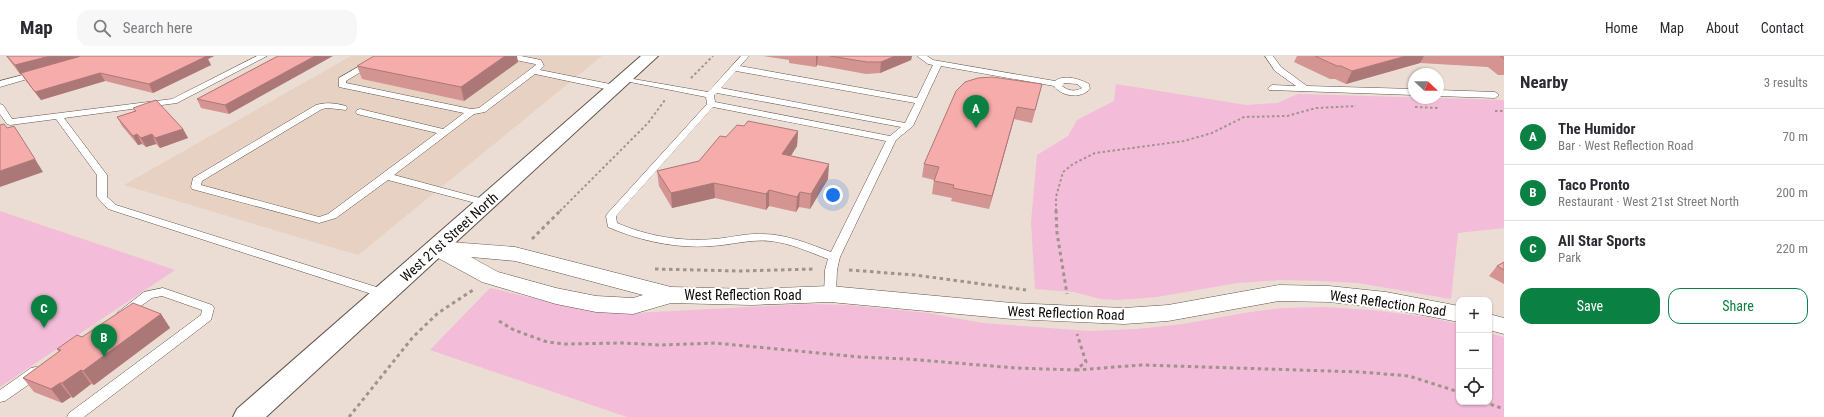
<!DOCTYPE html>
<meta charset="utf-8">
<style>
:root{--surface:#fff;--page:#f7f7f7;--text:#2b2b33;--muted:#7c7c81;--line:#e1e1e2;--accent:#0b8043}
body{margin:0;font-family:"Roboto Condensed",sans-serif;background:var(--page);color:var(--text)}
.controls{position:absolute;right:12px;bottom:12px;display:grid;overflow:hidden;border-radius:8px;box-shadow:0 1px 3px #0004}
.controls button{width:36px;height:36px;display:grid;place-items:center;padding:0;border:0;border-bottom:1px solid var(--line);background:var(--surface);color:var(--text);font:20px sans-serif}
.compass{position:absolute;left:1408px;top:12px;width:36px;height:36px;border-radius:50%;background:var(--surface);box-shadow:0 1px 3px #0004;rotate:112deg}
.you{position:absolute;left:833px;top:139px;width:14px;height:14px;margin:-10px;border:3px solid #fff;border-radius:50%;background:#1a73e8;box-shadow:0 0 0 6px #1a73e833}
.badge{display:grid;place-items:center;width:26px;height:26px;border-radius:50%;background:var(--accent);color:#fff;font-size:13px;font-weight:700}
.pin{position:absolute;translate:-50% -33px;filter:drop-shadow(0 1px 2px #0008)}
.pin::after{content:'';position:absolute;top:21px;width:14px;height:12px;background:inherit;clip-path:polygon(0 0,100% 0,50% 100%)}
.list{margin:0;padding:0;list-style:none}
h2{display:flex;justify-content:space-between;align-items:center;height:52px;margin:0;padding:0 16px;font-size:17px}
h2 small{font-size:13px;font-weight:400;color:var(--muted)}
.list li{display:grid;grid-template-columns:26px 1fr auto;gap:12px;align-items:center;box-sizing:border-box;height:56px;padding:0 16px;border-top:1px solid var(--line)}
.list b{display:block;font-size:15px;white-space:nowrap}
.list p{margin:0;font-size:13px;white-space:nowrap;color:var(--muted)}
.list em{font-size:13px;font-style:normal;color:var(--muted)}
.actions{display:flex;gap:8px;padding:12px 16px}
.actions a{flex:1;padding:9px 0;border:1px solid var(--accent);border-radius:12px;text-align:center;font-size:14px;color:var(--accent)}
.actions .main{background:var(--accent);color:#fff}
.icon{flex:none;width:22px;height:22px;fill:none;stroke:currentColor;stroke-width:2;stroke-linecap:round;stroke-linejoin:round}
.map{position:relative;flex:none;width:1504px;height:361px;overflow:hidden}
header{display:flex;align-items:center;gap:24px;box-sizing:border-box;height:56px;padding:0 20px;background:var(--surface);border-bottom:1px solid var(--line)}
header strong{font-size:19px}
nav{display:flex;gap:22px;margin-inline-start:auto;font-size:14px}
.search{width:280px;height:36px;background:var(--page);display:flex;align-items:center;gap:10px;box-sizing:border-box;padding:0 14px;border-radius:12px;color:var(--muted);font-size:15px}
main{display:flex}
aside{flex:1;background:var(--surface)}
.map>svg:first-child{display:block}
.built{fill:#e6d1c3}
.green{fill:#f3bcd8}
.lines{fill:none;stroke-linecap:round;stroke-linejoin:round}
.service-casing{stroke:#61554d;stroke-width:1}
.minor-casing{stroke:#61554d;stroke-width:1}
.secondary-casing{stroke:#61554d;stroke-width:2}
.path-far1{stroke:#9f948c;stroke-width:2;stroke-dasharray:2.5 2.5;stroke-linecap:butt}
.path{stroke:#9f948c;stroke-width:3;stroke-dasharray:3.5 3.5;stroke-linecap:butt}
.service{fill:#fff;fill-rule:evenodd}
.minor{fill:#fff;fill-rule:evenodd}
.secondary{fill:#fff;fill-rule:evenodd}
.wall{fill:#d39492}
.shaded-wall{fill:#ac7877}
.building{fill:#f5acaa;stroke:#ac7877}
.labels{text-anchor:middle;stroke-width:4;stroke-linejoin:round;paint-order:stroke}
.street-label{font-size:14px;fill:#0f0a07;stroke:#fff}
</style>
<header>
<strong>Map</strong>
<div class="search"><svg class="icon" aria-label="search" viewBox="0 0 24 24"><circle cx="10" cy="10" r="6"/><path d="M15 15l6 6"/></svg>Search here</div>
<nav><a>Home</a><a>Map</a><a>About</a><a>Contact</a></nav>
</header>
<main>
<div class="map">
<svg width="1504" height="361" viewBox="0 0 1504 361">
<rect width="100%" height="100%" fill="#ebddd3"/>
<polygon class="built" points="351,0 602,0 358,199 124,129"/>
<g class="green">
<polygon points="1116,28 1246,49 1277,47 1298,38 1504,44 1504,172 1458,177 1451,243 1358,227 1321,225 1281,224 1237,227 1157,241 1118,244 1100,243 1074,236 1035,233 1031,166 1037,99 1068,80 1077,64 1114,45"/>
<polygon points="0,155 175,214 0,331"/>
<polygon points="490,232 590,255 635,257 808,248 848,249 928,257 983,267 1090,275 1137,273 1183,268 1250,256 1283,252 1324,251 1372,254 1427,261 1459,268 1459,346 1489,346 1489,277 1504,281 1504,361 627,361 430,294"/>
</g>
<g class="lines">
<defs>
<g id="service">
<polygon points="257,0 267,0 177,47 64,62 107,119 107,141 116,149 389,235 391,238 389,241 381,241 108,153 97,141 97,119 56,63 10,69 7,68 0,58 0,48 3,49 12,63 172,43"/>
<path d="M377,0h10l-41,25v2l125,26 8,-1 57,-43 -1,-1 -29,-6 -1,-2h16l20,4 3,6 -4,4 75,15 4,3 -4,3 -80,-17 -50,38 -11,2 -80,61 97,26 1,2 -5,3 -99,-26 -52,38 -17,5 -127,-34 -1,-2 2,-9 123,-73c11,-3 19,-2 30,1l1,2 -1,2 -18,-2 -6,1 -120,72 -1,4 118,32 9,-3 109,-81 -80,-19 -1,-2 1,-2 3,-1 83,20 21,-16 -125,-26v-9z"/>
<path d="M741,0h8l-9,10 177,32 16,-33 -5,-1 -11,-8h10l6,4 122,21c9,-7 25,-2 34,3l1,5c-9,10 -28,8 -36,-3l-113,-20 -28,60 -17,14 -56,117 -3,13 -1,24 -2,3h-8l-2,-3 1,-24 3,-11c-19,-7 -38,-16 -58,-18 -20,-2 -39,4 -58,5 -34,3 -72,-5 -104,-19l-2,-11 1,-2 100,-110 -1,-7 -81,-16 -4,-2 1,-2 86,15zM736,15l179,32 -10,20 -184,-35zM1064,27l13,1 5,4c-7,4 -14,3 -20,-2zM717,37l184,34 -11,9 -175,-34 -1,-7zM713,51l173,34 -55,111c-22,-8 -45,-18 -68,-18 -17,-1 -33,4 -49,5 -32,3 -67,-3 -97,-16l-1,-7z"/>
<polygon points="1265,0 1273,0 1281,11 1307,30 1414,33 1414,39 1269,34 1268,32 1272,29 1296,30 1275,15"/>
<polygon points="38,15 41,15 41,19 0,31 0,25"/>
<polygon points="1438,34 1495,36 1499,39 1495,42 1438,40"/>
<polygon points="163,232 212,249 214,252 211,264 84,361 67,361 69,357 201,259 202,254 162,240 152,242 127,260 119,260 117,257 144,236"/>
<polygon points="36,311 41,312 43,316 41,320 5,345 0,346 0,334 31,312"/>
</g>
<g id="minor">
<path d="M437,185l78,6 156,40 81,2 78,-3 182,17 112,5 44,-3 111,-20 50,1 57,6 73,14v16l-73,-14 -57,-6 -50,-1 -111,20 -44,3 -112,-5 -182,-17 -78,3 -81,-2 -38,11 -37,-2 -40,-8 -74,-22 -53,-29 -3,-5 3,-5zM471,201l44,4 128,34 -10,3 -37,-2 -40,-8 -58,-16z"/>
<polygon points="1489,258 1504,262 1504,278 1489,274"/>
</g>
<polygon id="secondary" points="641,0 658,0 266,361 233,361 237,353"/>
</defs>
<use href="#service" class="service-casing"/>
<use href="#minor" class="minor-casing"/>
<use href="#secondary" class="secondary-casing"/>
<g class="path-far1">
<polyline points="691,22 713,0"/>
<polyline points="1415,51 1438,52"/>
<polyline points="1495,55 1504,55"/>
<polyline points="560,155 648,67 665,44"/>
<polyline points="1056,155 1056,141 1063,116 1073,108 1095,97 1184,85 1212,77 1244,61 1287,60 1316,52 1356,50"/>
</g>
<g class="path">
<polyline points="1056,154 1057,177 1067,238"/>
<polyline points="532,183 561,154"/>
<polyline points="655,213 740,215 814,213"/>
<polyline points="849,214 915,219 1026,234"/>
<polyline points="499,265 514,274 547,286 565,288 623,287 661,289 715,287 860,301 907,303 1016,312 1075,314 1086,306 1077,278"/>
<polyline points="1076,314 1142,309 1361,316 1409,320 1459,336"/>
<polyline points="1484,346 1504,353"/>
<polyline points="349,361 413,281 438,257 473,234"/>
</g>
<use href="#service" class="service"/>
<use href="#minor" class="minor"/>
<use href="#secondary" class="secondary"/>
</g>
<g class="wall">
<polygon points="6,0 214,0 208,3 211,9 153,37 105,25 41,44 26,25 21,18 20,18"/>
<polygon points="278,0 229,58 201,52 197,43"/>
<polygon points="763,0 912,0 911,4 880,17 866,18 817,9 816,11 789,7 789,4"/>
<polygon points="1297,0 1504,0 1504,19 1498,19 1488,11 1420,7 1346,28 1335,23 1330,23 1294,6"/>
<polygon points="518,6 464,45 362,23 357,10"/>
<polygon points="1042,28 1032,67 1014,63 989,153 951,145 952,142 932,138 934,124 922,121 924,108"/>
<polygon points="133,52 183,73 188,82 160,92 156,88 146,91 142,88 138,89 122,70 117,61 135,55"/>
<polygon points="798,75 797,90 791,100 828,123 810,153 799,151 796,156 769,150 766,154 715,142 672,152 659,130 657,115 699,105 726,81"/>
<polygon points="1504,206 1504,228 1489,220 1497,210"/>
<polygon points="161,258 170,272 94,329 91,328 73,342 71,341 62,347 34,336 23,322 59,296 57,293 82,281"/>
</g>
<g class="shaded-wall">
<polygon points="50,0 85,0 20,18 15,9"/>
<polygon points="198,0 214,0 208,3 211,9 153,37 149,28"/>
<polygon points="315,0 333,0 229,58 225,49"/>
<polygon points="505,0 517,0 518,6 464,45 461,31"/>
<polygon points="816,0 818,0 817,9 816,11"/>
<polygon points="895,0 912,0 911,4 880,17 881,6"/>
<polygon points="1406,0 1424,0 1420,7 1346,28 1352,15"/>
<polygon points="100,17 105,25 41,44 35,36"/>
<polygon points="1017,51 1014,63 989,153 992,140"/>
<polygon points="183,73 188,82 160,92 155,82"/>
<polygon points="798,75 797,90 782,113 782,98"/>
<polygon points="137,78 142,88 138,89 133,80"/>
<polygon points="152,78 156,88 146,91 141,82"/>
<polygon points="35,103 43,116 0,131 0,115"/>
<polygon points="829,108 828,123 810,153 811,138"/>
<polygon points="714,127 715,142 672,152 671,137"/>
<polygon points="769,134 769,150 766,154 766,138"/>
<polygon points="800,136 799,151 796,156 797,141"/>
<polygon points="161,258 170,272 94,329 83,315"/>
<polygon points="81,314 91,328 73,342 62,327"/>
<polygon points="60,327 71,341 62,347 51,333"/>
</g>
<g class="building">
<polygon points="7,0 50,0 15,9"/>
<polygon points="81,0 207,0 149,28 100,17 35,36 21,17"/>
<polygon points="278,0 315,0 225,49 197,43"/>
<polygon points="374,0 505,0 461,31 357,10"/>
<polygon points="830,0 895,0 881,6 867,6"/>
<polygon points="1315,0 1406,0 1352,15 1341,10 1337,10"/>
<polygon points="1500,0 1504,0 1504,3"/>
<polygon points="992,21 1042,28 1035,54 1017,51 992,140 953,132 954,129 934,125 939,111 924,108 956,35 965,26 978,22"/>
<polygon points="156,44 183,73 155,82 152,78 141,82 137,78 133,80 117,61 136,55 133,52"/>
<polygon points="748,65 798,75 782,98 829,108 811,138 800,136 797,141 769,134 766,138 714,127 671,137 657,115 699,105 720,80 726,81 737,69 744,70"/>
<polygon points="4,68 7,72 14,70 35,103 0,115 0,69"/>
<polygon points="1504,206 1504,214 1497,210"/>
<polygon points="133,247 161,258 83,315 81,314 62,327 60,327 51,333 23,322 61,294 57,293 77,279 82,281"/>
</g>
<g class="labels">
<g class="street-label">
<text transform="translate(449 181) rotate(-42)" y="5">West 21st Street North</text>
<text x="743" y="244">West Reflection Road</text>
<text transform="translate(1388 247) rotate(8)" y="5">West Reflection Road</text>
<text transform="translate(1066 257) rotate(2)" y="5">West Reflection Road</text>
</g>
</g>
</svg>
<div class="controls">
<button>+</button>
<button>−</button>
<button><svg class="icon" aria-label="locate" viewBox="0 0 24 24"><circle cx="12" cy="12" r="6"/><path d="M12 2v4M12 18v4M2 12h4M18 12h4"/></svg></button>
</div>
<svg class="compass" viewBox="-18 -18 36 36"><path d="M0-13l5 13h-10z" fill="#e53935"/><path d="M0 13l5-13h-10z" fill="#7c7c81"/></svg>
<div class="you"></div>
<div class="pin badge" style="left:976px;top:72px">A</div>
<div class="pin badge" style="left:104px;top:301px">B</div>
<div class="pin badge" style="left:44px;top:272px">C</div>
</div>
<aside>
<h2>Nearby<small>3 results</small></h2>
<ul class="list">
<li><span class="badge">A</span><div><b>The Humidor</b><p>Bar · West Reflection Road</p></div><em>70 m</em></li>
<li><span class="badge">B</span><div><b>Taco Pronto</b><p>Restaurant · West 21st Street North</p></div><em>200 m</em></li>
<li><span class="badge">C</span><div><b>All Star Sports</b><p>Park</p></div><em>220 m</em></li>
</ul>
<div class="actions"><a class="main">Save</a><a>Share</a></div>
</aside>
</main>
